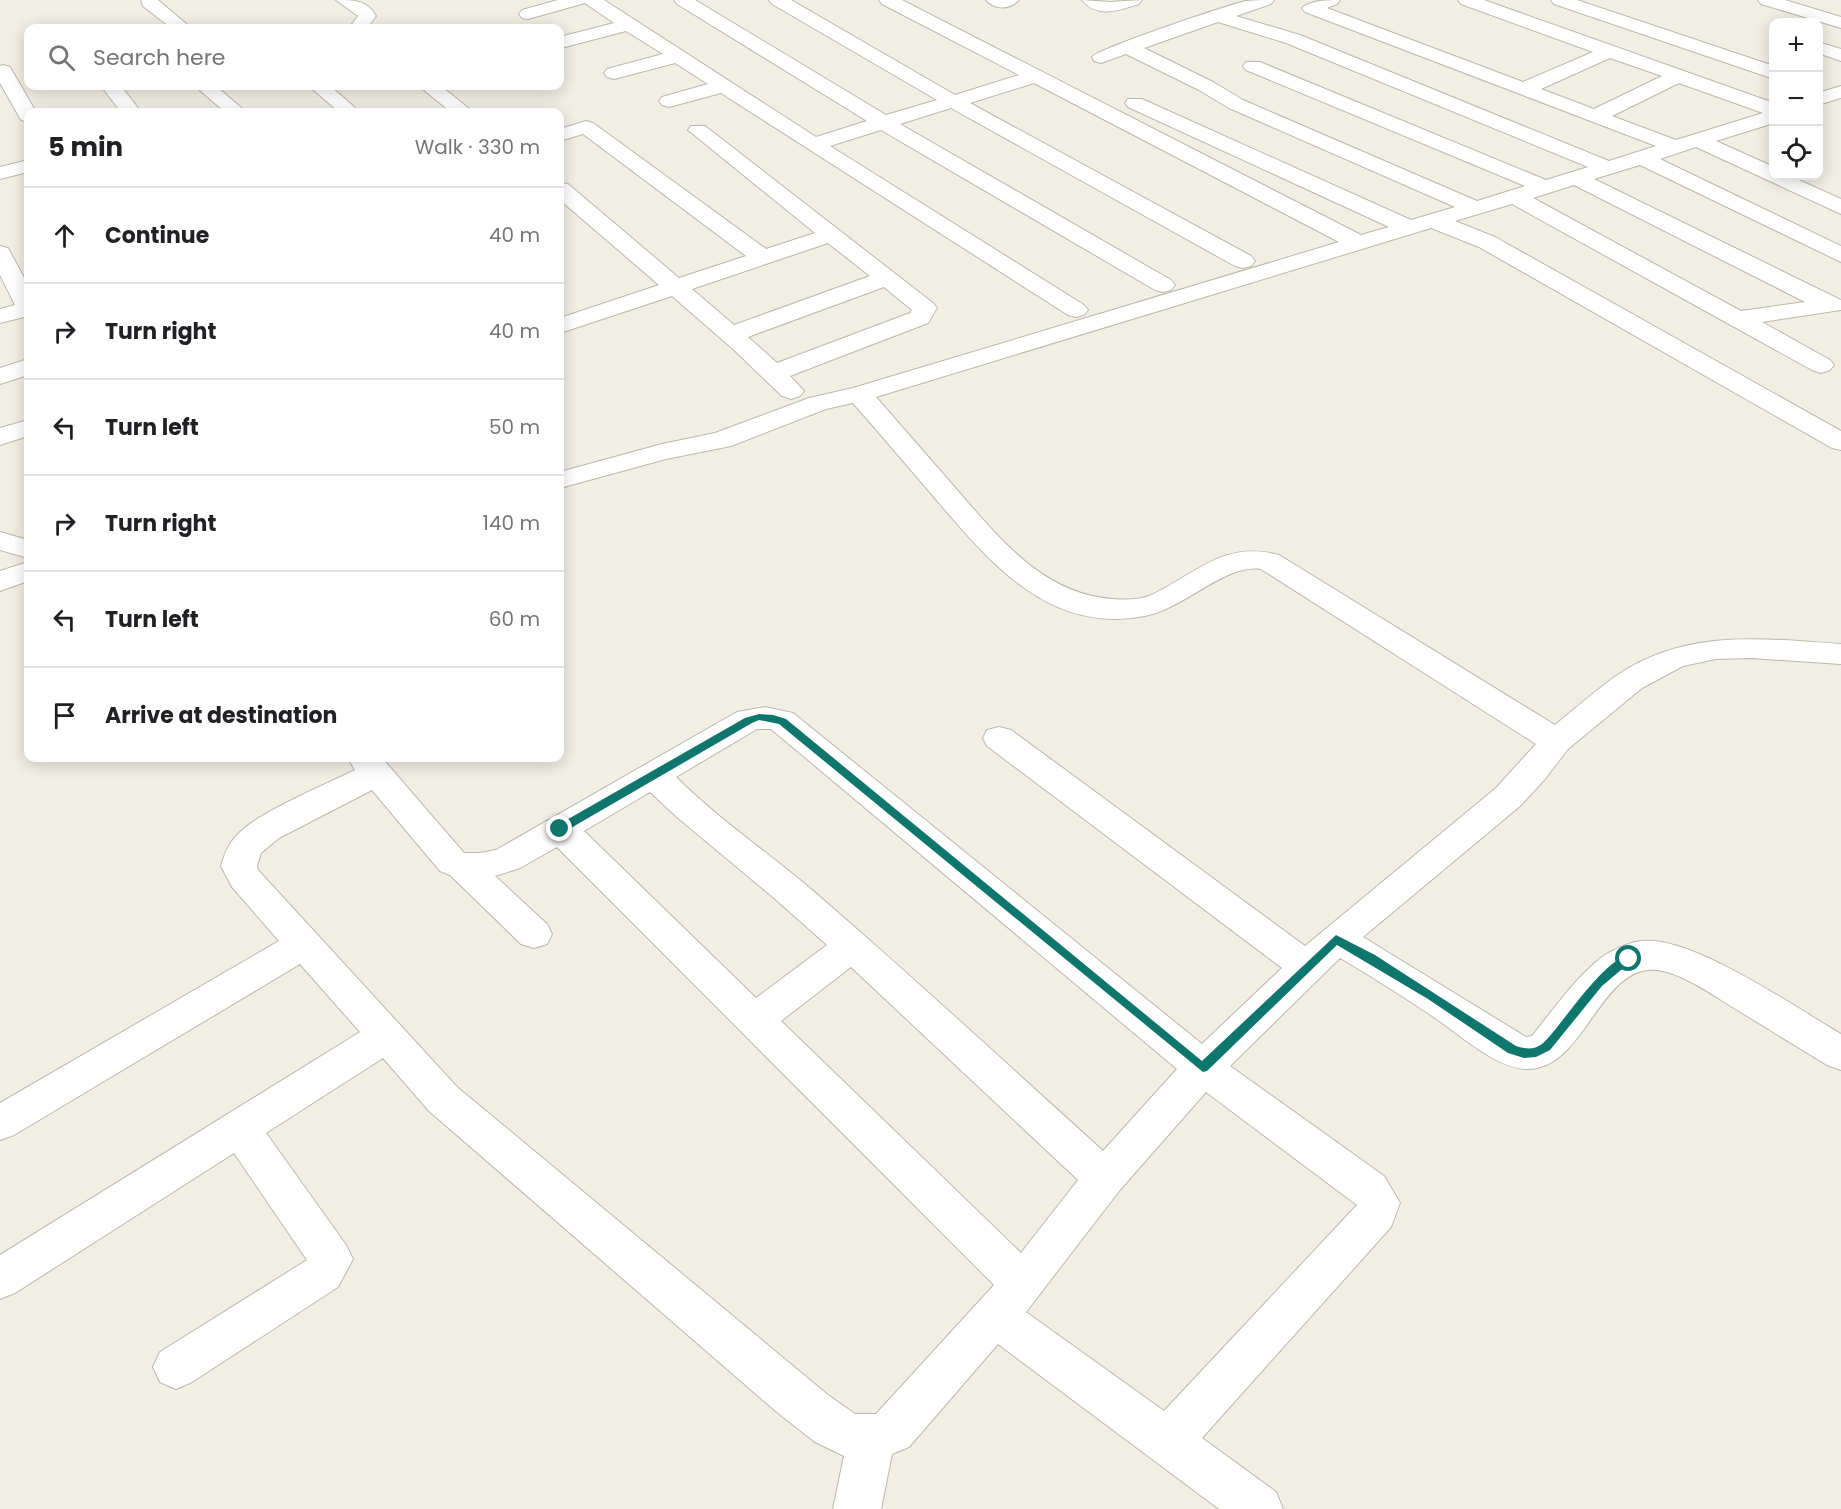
<!DOCTYPE html>
<meta charset="utf-8">
<style>
:root{--surface:#fff;--page:#f2f2f2;--text:#202124;--muted:#757577;--line:#e0e0e0}
body{margin:0;font-family:Poppins,sans-serif;background:var(--page);color:var(--text)}
.controls{position:absolute;right:18px;top:18px;display:grid;overflow:hidden;border-radius:12px;box-shadow:0 3px 15px #0003}
.controls button{width:54px;height:54px;display:grid;place-items:center;padding:0;border:0;border-bottom:2px solid var(--line);background:var(--surface);color:var(--text);font:30px sans-serif}
.stop{position:absolute;width:18px;height:18px;margin:-14px;border:4px solid #0f766e;border-radius:50%;background:#fff}
.stop.end{background:#0f766e;border-color:#fff;box-shadow:0 2px 6px #0008}
.list{margin:0;padding:0;list-style:none}
h2{display:flex;justify-content:space-between;align-items:center;height:78px;margin:0;padding:0 24px;font-size:26px}
h2 small{font-size:20px;font-weight:400;color:var(--muted)}
.list li{display:grid;grid-template-columns:39px 1fr auto;gap:18px;align-items:center;box-sizing:border-box;height:96px;padding:0 24px;border-top:2px solid var(--line)}
.list b{display:block;font-size:22px;white-space:nowrap}
.list em{font-size:20px;font-style:normal;color:var(--muted)}
.icon{flex:none;width:33px;height:33px;fill:none;stroke:currentColor;stroke-width:2;stroke-linecap:round;stroke-linejoin:round}
.map{position:relative;flex:none;width:1841px;height:1509px;overflow:hidden}
.search{position:absolute;background:var(--surface);box-shadow:0 3px 15px #0003;left:24px;top:24px;width:540px;height:66px;display:flex;align-items:center;gap:15px;box-sizing:border-box;padding:0 21px;border-radius:12px;color:var(--muted);font-size:22px}
.panel{position:absolute;background:var(--surface);box-shadow:0 3px 15px #0003;left:24px;top:108px;width:540px;height:654px;border-radius:12px}
.map>svg:first-child{display:block}
.lines{fill:none;stroke-linecap:round;stroke-linejoin:round}
.minor-casing{stroke:#bcb8a9;stroke-width:2}
.minor{fill:#fff;fill-rule:evenodd}
.route{fill:#0f766e}
</style>
<div class="map">
<svg width="1841" height="1509" viewBox="0 0 1841 1509">
<rect width="100%" height="100%" fill="#f1efe5"/>
<g class="lines">
<defs>
<g id="minor">
<polygon points="141,0 158,0 191,28 171,28 143,6"/>
<path d="M336,0c16,0 32,0 40,16l-9,12h-18l9,-12z"/>
<path d="M558,0h46l212,137 51,-16 -190,-117 -3,-4h21l191,115 51,-15 -165,-96 -3,-4h22l164,95 64,-20 -137,-71 -3,-4h23l459,235 28,-8 -261,-120 -3,-4 3,-4h14l269,121 44,-13 -226,-99 -30,-18 -73,-36 -25,9 -7,-2 -2,-4c5,-8 136,-52 154,-56 9,-1 19,-1 28,-1l-3,4 -35,12 64,19 309,126 47,-15 -351,-134 -3,-4c9,-8 25,-8 38,-8l-3,4 -10,4 196,74 70,-30 -132,-48 -3,-4h26l290,103v20l-58,18 58,26v9h16l51,23v15l-145,-67 -36,12 181,87v16l-201,-97 -46,14 247,121v10l-79,12 68,38 4,5 -4,5 -9,3 -9,-3 -300,-166 -57,17 40,16 346,194v19l-9,-2 -353,-201 -48,-19 -555,169c25,29 50,57 75,86 45,51 89,111 162,116 11,1 25,1 36,-3 47,-21 73,-56 130,-41l276,170c21,-17 42,-36 64,-51 70,-46 144,-35 222,-30v20l-90,-6 -35,1 -33,7 -41,22 -74,61 -23,30 -25,27 -157,131 163,100 6,-1c22,-27 43,-58 70,-79 10,-7 30,-16 42,-16 50,-4 152,67 197,93v36l-14,-5c-31,-19 -62,-38 -93,-57 -21,-13 -52,-35 -77,-38 -58,-6 -72,101 -131,99 -31,-1 -68,-36 -94,-53 -30,-20 -61,-40 -92,-58l-110,108 154,110 16,27 -9,24 -189,211 74,54 7,17h-64l-221,-165 -89,103 -17,7 -11,55h-48l11,-53 -29,-14 -37,-29 -349,-302 -46,-53 -117,75 80,112 7,14 -15,28 -146,95 -16,7 -16,-7 -7,-15 7,-15 147,-92 -73,-107 -219,140 -15,6v-44l360,-223 -60,-68 -286,171 -14,5v-37l279,-162 -47,-54 -11,-21c3,-11 7,-21 15,-30 20,-23 89,-51 119,-66l-7,-12h34l82,95h16l16,-3 241,-138 28,-5 28,6 409,331 80,-76 -295,-222 -4,-8 4,-8 12,-3 12,3 294,216 191,-158 40,-44 -275,-175c-37,-5 -75,39 -116,47 -97,19 -156,-55 -211,-119 -27,-32 -54,-63 -81,-94l-27,6 -95,37 -65,13 -106,29v-16l102,-28 53,-11 94,-35 44,-10 486,-146 -305,-159 -64,20 281,153 4,5 -4,5 -8,2 -8,-2 -284,-158 -51,16 271,156 4,5 -4,5 -8,2 -8,-2 -274,-160 -51,16 254,159 4,5 -4,5 -8,2 -8,-2 -347,-222 -52,14 -7,-2 -3,-4 3,-4 46,-13 -33,-21 -61,16 -7,-2 -3,-4 3,-4 56,-15 -37,-23 -61,16 -5,-2v-8l54,-14 -29,-20 -57,16 -6,-1 -3,-4 3,-4zM1218,22l68,21 302,124 -42,13 -286,-118h-14l-3,4 3,4 279,116 -48,15 -234,-101 -30,-18 -69,-34zM1610,58l52,18 -68,33 -53,-20zM1679,83l84,30 -87,27 -64,-24zM1574,185l231,117 -64,9 -208,-113zM757,729h14l406,340 -74,82c-95,-86 -188,-172 -284,-255 -47,-41 -99,-75 -143,-119zM372,790l68,81 10,4 71,69 13,4 13,-4 5,-10 -5,-10 -52,-48 25,-8 37,-21 437,438 -118,129h-21l-27,-19 -371,-308 -199,-217 -1,-4 4,-13 18,-15zM650,792l28,26 96,80 53,47 -71,53 -172,-167zM851,967l227,213 -57,73 -240,-232zM1206,1092l151,113 -193,206 -138,-99 93,-121z"/>
<path d="M986,0h33c-9,10 -24,10 -33,0z"/>
<path d="M1082,0l28,2 32,-2 -3,4c-19,6 -42,15 -57,-4z"/>
<polygon points="1551,0 1577,0 1774,66 1774,79 1554,4"/>
<polygon points="1758,0 1785,0 1841,17 1841,28 1761,4"/>
<polygon points="1818,42 1841,49 1841,61 1818,53"/>
<polygon points="3,65 10,67 36,112 28,112 28,122 21,120 0,83 0,66"/>
<polygon points="101,86 121,86 141,112 121,112"/>
<polygon points="195,86 216,86 246,112 225,112"/>
<polygon points="309,86 330,86 360,112 339,112"/>
<polygon points="419,86 441,86 473,112 451,112"/>
<polygon points="1841,86 1841,98 1818,105 1818,93"/>
<path d="M586,121l7,2 173,126 49,-16 -127,-103 3,-4h14l228,177 4,5 -9,15 -138,53 14,15 -4,5 -9,3 -9,-3 -49,-47 -61,-53 -112,37v-15l99,-33 -99,-85v-17l8,1 111,94 67,-22 -163,-122 -23,7v-12zM828,243l42,33 -136,49 -42,-36zM884,287l28,23 -2,3 -133,50 -29,-26z"/>
<polygon points="28,160 28,172 0,179 0,167"/>
<polygon points="0,246 8,248 28,285 28,316 0,323 0,309 15,305 0,275"/>
<polygon points="28,359 28,375 0,384 0,368"/>
<polygon points="28,420 28,436 0,445 0,428"/>
<polygon points="0,532 28,540 28,558 0,550"/>
<polygon points="28,562 28,581 0,591 0,571"/>
</g>
</defs>
<use href="#minor" class="minor-casing"/>
<use href="#minor" class="minor"/>
</g>
<path class="route" d="M759,714l14,1 13,4 416,342 134,-126 39,20 141,91c9,3 18,4 26,-2 18,-15 66,-94 91,-88l1,3 -32,27 -52,64 -14,7 -12,1 -16,-5 -80,-54 -91,-54 -130,126 -4,1 -424,-348 -20,-4 -7,3 -188,109h-8v-6l189,-108z"/>
</svg>
<div class="controls">
<button>+</button>
<button>−</button>
<button><svg class="icon" aria-label="locate" viewBox="0 0 24 24"><circle cx="12" cy="12" r="6"/><path d="M12 2v4M12 18v4M2 12h4M18 12h4"/></svg></button>
</div>
<div class="stop" style="left:1629px;top:959px"></div>
<div class="stop end" style="left:560px;top:829px"></div>
<div class="search"><svg class="icon" aria-label="search" viewBox="0 0 24 24"><circle cx="10" cy="10" r="6"/><path d="M15 15l6 6"/></svg>Search here</div>
<section class="panel">
<h2>5 min<small>Walk · 330 m</small></h2>
<ul class="list">
<li><svg class="icon" aria-label="ahead" viewBox="0 0 24 24"><path d="M12 20V5M6 11l6-6 6 6"/></svg><div><b>Continue</b></div><em>40 m</em></li>
<li><svg class="icon" aria-label="right" viewBox="0 0 24 24"><path d="M7 20v-9h11M14 6l5 5-5 5"/></svg><div><b>Turn right</b></div><em>40 m</em></li>
<li><svg class="icon" aria-label="left" viewBox="0 0 24 24"><path d="M17 20v-9H6M10 6l-5 5 5 5"/></svg><div><b>Turn left</b></div><em>50 m</em></li>
<li><svg class="icon" aria-label="right" viewBox="0 0 24 24"><path d="M7 20v-9h11M14 6l5 5-5 5"/></svg><div><b>Turn right</b></div><em>140 m</em></li>
<li><svg class="icon" aria-label="left" viewBox="0 0 24 24"><path d="M17 20v-9H6M10 6l-5 5 5 5"/></svg><div><b>Turn left</b></div><em>60 m</em></li>
<li><svg class="icon" aria-label="arrive" viewBox="0 0 24 24"><path d="M6 21V4h12l-3 4 3 4H6"/></svg><div><b>Arrive at destination</b></div></li>
</ul>
</section>
</div>
